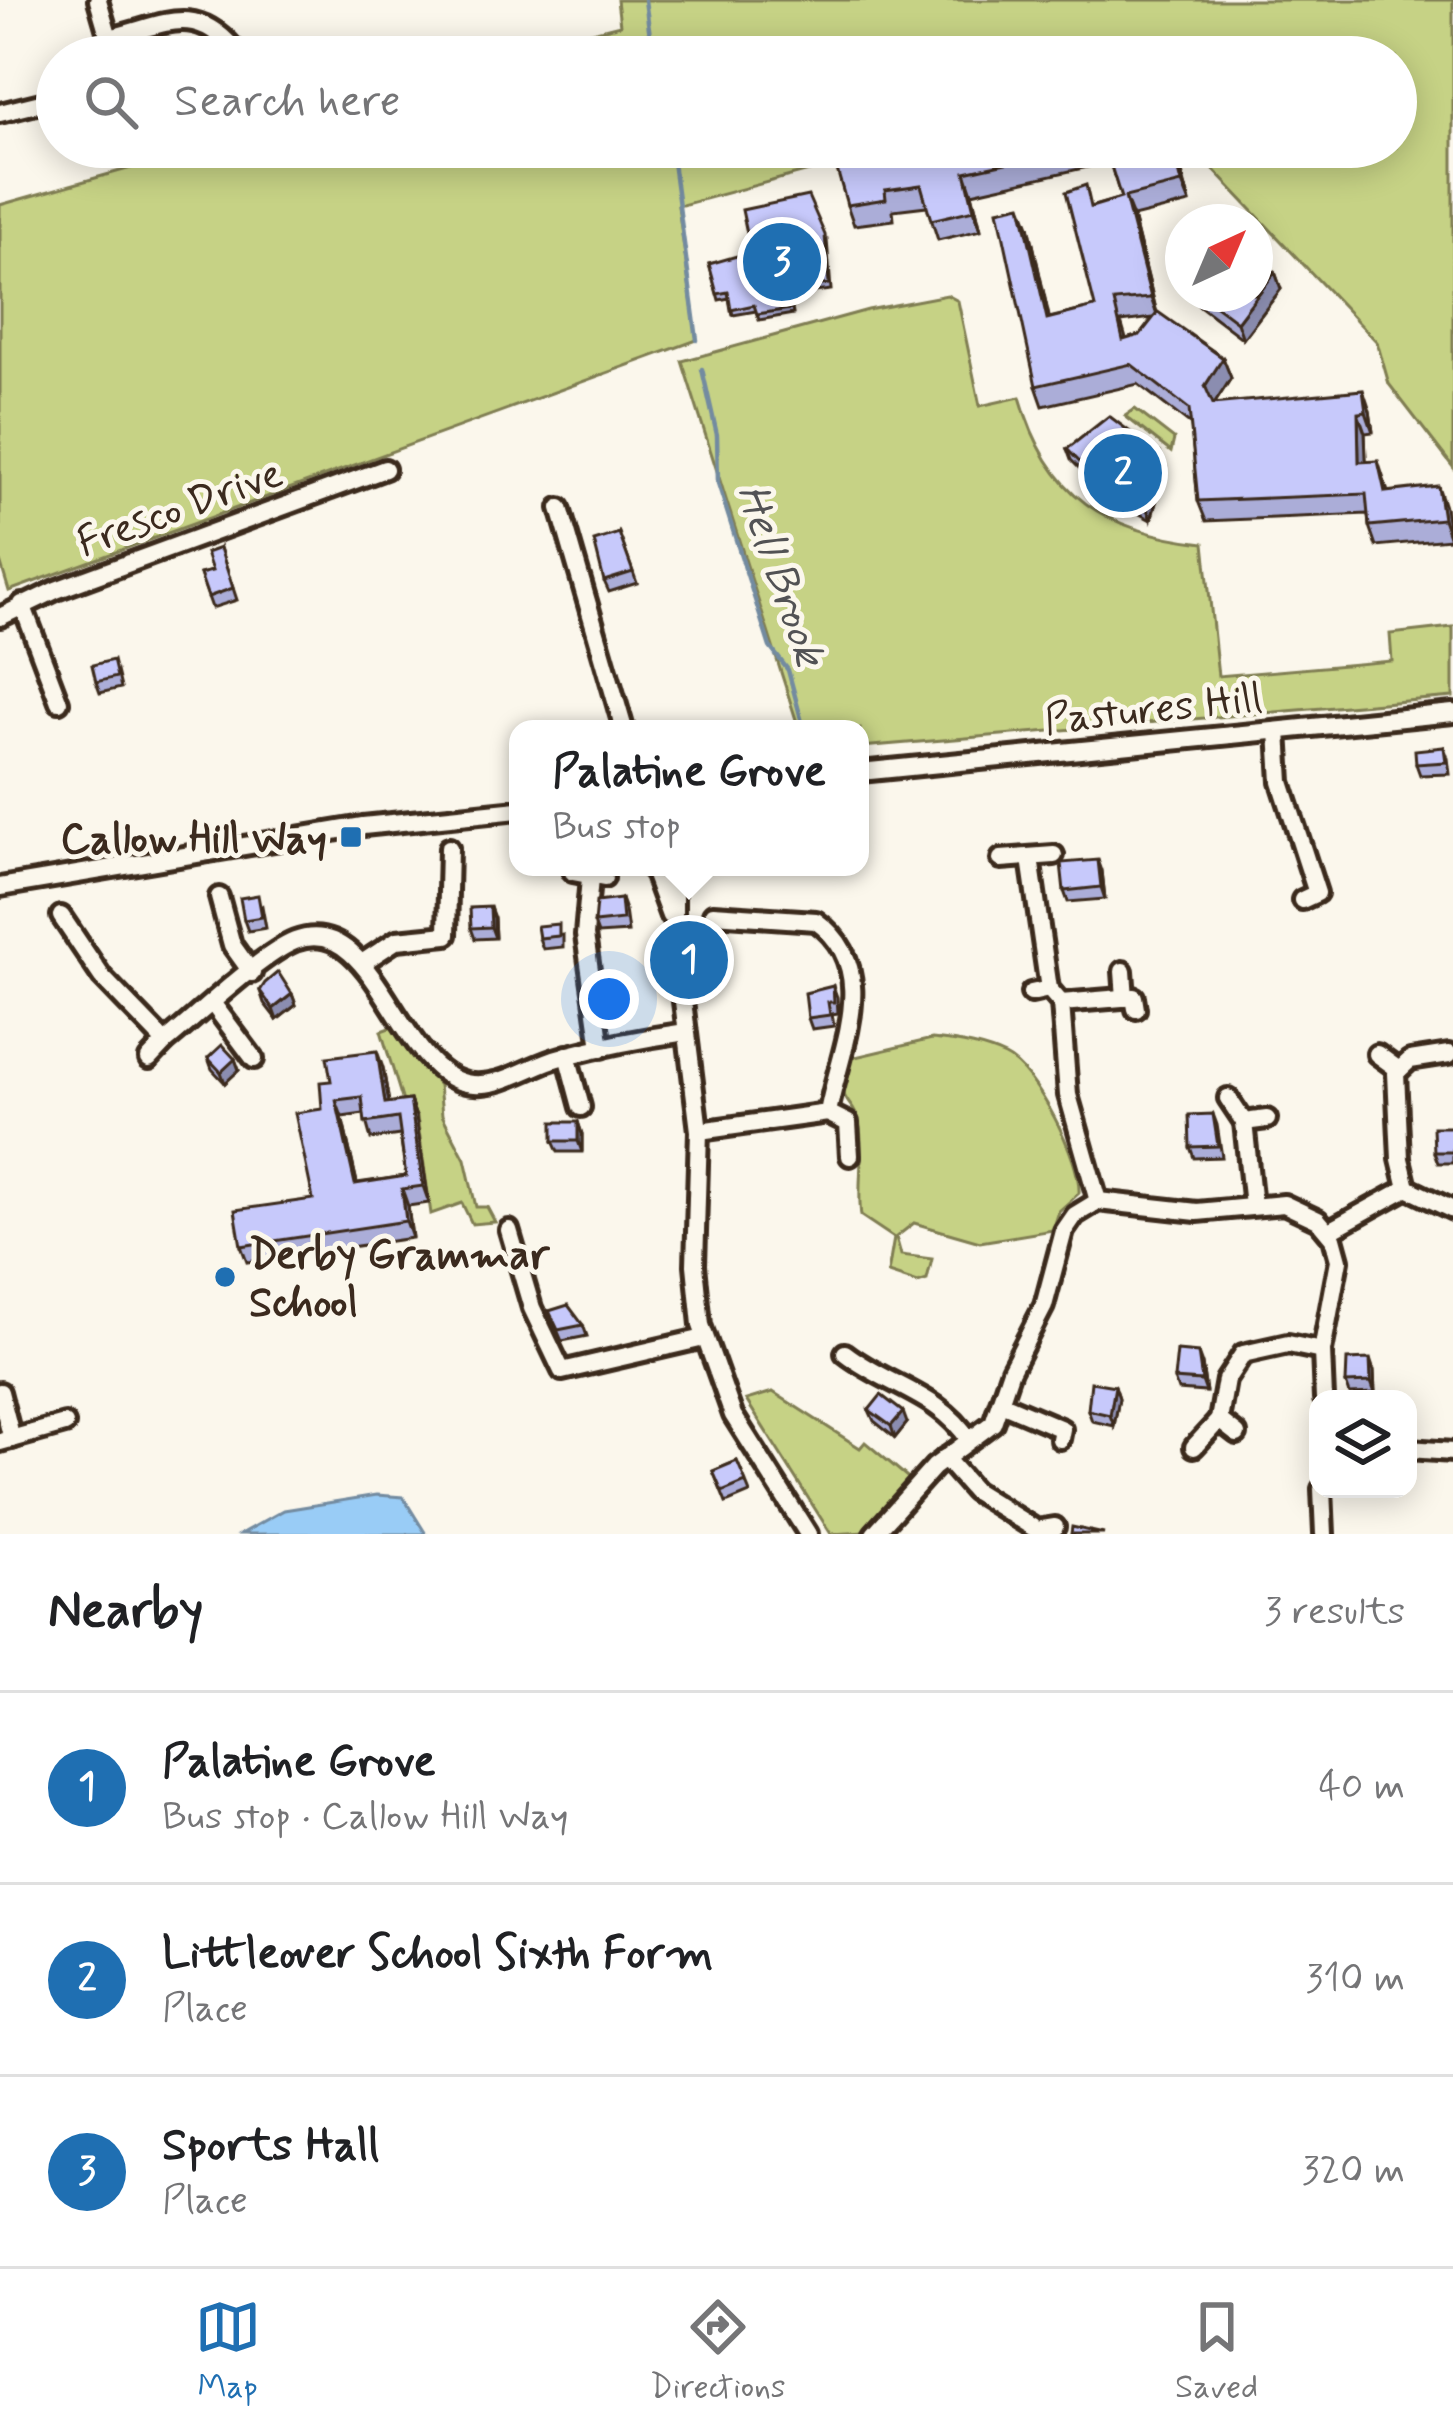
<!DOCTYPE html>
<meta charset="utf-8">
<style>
:root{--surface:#fff;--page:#f2f2f2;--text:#202124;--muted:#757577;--line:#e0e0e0;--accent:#1f6fb2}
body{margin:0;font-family:Mynerve,sans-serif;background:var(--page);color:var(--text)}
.controls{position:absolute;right:36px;bottom:36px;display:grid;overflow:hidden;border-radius:24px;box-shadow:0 6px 30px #0003}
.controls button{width:108px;height:108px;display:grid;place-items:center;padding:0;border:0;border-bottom:3px solid var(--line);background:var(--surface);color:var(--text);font:60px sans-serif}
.compass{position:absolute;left:1165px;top:204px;width:108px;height:108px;border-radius:50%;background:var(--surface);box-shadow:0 6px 30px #0003;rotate:44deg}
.you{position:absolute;left:609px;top:999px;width:42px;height:42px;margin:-30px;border:9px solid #fff;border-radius:50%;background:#1a73e8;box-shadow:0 0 0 18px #1a73e833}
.badge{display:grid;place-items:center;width:78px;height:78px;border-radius:50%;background:var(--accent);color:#fff;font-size:39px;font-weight:700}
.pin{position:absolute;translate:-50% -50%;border:6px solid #fff;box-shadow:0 3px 12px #0006}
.popup{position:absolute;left:509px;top:720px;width:360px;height:156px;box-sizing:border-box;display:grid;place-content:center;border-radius:24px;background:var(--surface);filter:drop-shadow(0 3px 9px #0005);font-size:39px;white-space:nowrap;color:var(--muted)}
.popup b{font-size:45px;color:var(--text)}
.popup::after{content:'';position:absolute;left:50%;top:100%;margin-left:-24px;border:24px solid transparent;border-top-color:var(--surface)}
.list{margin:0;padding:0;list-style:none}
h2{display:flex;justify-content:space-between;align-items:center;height:156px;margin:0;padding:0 48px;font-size:51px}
h2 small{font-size:39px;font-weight:400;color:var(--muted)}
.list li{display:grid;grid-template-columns:78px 1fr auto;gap:36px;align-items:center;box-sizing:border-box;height:192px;padding:0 48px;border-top:3px solid var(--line)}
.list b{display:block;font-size:45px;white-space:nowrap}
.list p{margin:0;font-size:39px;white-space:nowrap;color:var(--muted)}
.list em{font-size:39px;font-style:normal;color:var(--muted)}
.icon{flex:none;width:66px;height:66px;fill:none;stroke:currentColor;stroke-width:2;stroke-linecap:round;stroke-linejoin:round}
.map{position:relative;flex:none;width:1453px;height:1534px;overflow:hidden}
.search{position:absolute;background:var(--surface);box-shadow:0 6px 30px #0003;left:36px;right:36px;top:36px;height:132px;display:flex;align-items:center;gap:30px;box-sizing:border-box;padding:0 42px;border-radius:66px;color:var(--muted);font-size:45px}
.sheet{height:732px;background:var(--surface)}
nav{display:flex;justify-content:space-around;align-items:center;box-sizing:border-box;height:168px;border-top:3px solid var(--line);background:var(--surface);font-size:33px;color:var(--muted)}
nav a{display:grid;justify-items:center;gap:6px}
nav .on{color:var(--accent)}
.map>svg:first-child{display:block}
.green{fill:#c6d285;stroke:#807e52;stroke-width:3}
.water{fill:#99ccf6;stroke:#738ba0;stroke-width:3}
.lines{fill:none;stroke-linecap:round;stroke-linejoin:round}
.stream{stroke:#738ba0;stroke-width:4.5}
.minor-casing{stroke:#3b2a1e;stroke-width:26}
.minor{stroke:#fbf7ec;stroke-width:16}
.wall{fill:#abadd8;stroke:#3b2a1e;stroke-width:3;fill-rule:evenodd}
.shaded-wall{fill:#8b8db0;stroke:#3b2a1e;stroke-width:3}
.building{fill:#c7c9fb;stroke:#3b2a1e;stroke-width:3;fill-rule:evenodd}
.poi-dot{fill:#1f6fb2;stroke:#fbf7ec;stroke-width:4.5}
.labels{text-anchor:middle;stroke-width:10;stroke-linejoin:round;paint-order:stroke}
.street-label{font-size:42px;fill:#3b2a1e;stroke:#fbf7ec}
.poi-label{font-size:42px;font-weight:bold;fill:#3b2a1e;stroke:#fbf7ec;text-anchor:end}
.water-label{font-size:45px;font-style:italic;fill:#525254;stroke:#fbf7ec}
</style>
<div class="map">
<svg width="1453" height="1534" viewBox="0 0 1453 1534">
<rect width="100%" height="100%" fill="#fbf7ec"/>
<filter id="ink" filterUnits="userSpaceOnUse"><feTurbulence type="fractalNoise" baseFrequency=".00833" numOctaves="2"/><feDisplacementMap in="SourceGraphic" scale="24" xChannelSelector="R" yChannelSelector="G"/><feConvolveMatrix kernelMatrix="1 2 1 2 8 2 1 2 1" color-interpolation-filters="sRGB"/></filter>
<g filter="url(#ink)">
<g class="green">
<polygon points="617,0 1453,0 1453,467 1389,384 1377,342 1192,147 1396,147 1396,57 492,57 620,25"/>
<polygon points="205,147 899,147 678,206 697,340 9,591 0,561 0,205"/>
<path d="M947,295l11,6 22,105 40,-9c28,100 86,135 184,146l14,133 174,-15 -2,-27 63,-7v70l-593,50v-18h-61l-117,-368 186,-51z"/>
<polygon points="1135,409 1174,439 1171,452 1125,416"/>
<polygon points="392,1027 439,1085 442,1115 465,1159 476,1207 487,1207 495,1222 472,1224 462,1203 431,1214 417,1117 408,1118 381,1031"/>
<path d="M932,1039c23,2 52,7 73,17 31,14 76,104 74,137l-20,18 -6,19 -73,12 -66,-19 -18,14 5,18 31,4 -5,21 -9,3 -30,-10 6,-35 -33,-22c-4,-29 3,-59 -1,-88 -6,-35 -29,-20 -9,-70z"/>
<polygon points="773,1392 860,1448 865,1442 912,1481 866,1532 831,1534 746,1400"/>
</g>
<polygon class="water" points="377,1495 403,1497 426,1534 241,1534 284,1510"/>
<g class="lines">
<g class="stream">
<polyline points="645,0 653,57"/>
<polyline points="671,147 697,340"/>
<polyline points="702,369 717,435 718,483 770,647 788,670 803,726"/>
</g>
<defs>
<g id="minor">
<polyline points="98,0 109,38 106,57"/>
<path d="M109,38c54,-12 84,-36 124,10"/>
<polyline points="0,113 57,99"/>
<polyline points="560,508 624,729"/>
<polyline points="22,604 59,702"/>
<polyline points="0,617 56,590 385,469"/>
<polyline points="1278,731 1281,782 1317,893 1302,900"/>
<polyline points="860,772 1453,713"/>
<polyline points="1030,858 1049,989 1061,1003 1068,1095 1098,1201"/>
<polyline points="1001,859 1054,855"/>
<polyline points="652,867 670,916"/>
<polyline points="674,867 674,928 699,1131 695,1265 701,1325 733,1415 808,1534"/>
<polyline points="573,872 604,878"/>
<polyline points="590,878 585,935 601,1048"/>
<polyline points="0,887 363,826 518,810"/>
<polyline points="219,897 232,945 252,973"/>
<polyline points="61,916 102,977 165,1042 149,1059"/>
<polyline points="362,963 397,940 447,935 449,848"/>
<polyline points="1123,971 1125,998"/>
<polyline points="1031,993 1049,989"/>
<polyline points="1061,1003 1134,997 1136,1009"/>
<polyline points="213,1004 254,1059"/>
<path d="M165,1042c33,-26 95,-87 130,-101 79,-30 102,127 171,142 33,7 64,-18 95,-26 42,-11 83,-19 125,-25"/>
<polyline points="1377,1054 1399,1070"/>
<polyline points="567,1055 581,1107"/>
<polyline points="1228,1098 1244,1122 1267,1119"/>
<polyline points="828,1113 848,1123 850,1156"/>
<polyline points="1244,1122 1253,1206"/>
<path d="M699,1131l129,-18c11,-63 55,-144 -12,-192l-103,-7"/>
<polyline points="1407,1188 1453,1210"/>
<polyline points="509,1230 532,1308 562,1371 704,1338"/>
<polyline points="1329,1231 1407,1188 1400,1159 1396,1073 1410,1060 1449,1054"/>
<path d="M845,1353c42,33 95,41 124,87"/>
<polyline points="0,1392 12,1439"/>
<polyline points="1003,1404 1062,1429 1060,1439"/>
<polyline points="1219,1420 1226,1380 1243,1354 1288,1344 1322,1351"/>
<polyline points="0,1442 65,1424"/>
<polyline points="1194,1447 1219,1420 1237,1434"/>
<polyline points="1408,1449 1453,1452"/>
<polyline points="945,1458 974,1491 1037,1530 1055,1527"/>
<polyline points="1322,1489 1324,1534"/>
<polyline points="874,1534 934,1467 993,1423 1011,1370 1044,1306 1064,1231 1075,1215 1098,1201 1197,1212 1284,1204 1318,1220 1333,1238 1339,1260 1322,1351 1324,1399"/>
</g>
</defs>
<use href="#minor" class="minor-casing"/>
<use href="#minor" class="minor"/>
</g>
<g class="wall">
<path d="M890,147h240l2,5 42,-5 16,56 -57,14 24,96 66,45 8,20 -17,26 156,7 3,21 -8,1 1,29 12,-1 10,31 57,15 5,32 -74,7 -7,-20 -1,-12 -162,7 -8,-20 -7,-76 -53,-41 -95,22 -7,-20 -7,-160 20,92 46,-11 -2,-101 28,-8 -11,-36 -138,31 9,37 -43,10 -11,-34 -34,4 1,10 -40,5 -7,-20zM1153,318l-13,17 -14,4 -5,-17z"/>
<polygon points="827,240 831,290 790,295 793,314 759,320 756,311 733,315 729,298 719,300 709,264"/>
<polygon points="1275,272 1281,289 1243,339 1197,304 1193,294 1255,294"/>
<polygon points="1067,449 1166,467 1151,520 1107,496 1071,460"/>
<polygon points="619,533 637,583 609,592 604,581"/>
<polygon points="220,548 237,600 212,608 200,574 212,571"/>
<polygon points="117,671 121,688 100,693 96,682"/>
<polygon points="1444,747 1448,758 1450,774 1420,775 1416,764"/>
<polygon points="1102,871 1105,899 1068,902 1064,891"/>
<polygon points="621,899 625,910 628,932 598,934 594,923"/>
<polygon points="262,906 266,928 248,931 244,920"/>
<polygon points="494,918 495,938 475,939 471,928"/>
<polygon points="563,935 563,947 543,949 539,938"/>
<polygon points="833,986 837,997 838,1013 832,1014 834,1026 812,1029 808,1018"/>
<polygon points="260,991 292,994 296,1005 277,1020 264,1003"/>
<polygon points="208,1058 235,1059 239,1070 225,1083 212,1069"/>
<path d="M383,1068l6,35 21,-3 6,17 13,86 -21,3 4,32 -165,24 -6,-16 72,-47 9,-90 9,-28zM364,1114l7,25 29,-4 6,41 -49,7 -15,-66z"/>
<polygon points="1213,1114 1217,1125 1222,1157 1194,1158 1190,1147"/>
<polygon points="578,1122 582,1134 582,1152 558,1152 553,1141"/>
<polygon points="1453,1127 1453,1163 1438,1163 1434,1152"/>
<polygon points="549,1311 583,1325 587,1336 562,1341"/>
<polygon points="1202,1364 1206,1392 1178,1390 1174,1379"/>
<polygon points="1374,1371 1375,1393 1350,1394 1346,1383"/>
<polygon points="1115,1386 1119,1398 1114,1426 1092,1421 1088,1410"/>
<polygon points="869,1410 907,1423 895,1438 874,1421"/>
<polygon points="737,1461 750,1493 726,1503 713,1471"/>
</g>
<g class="shaded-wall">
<polygon points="1173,147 1180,165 1190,203 1182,183"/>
<polygon points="965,172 972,193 981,230 974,210"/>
<polygon points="1125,197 1133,217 1158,318 1151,298"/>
<polygon points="1021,205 1029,226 1054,339 1047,319"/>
<polygon points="1275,272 1281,289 1243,339 1237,322"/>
<polygon points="1223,358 1231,378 1213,406 1205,386"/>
<polygon points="1363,390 1370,411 1373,432 1366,412"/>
<polygon points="1358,413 1365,433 1367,483 1359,462"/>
<polygon points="1161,455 1166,467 1151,520 1147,509"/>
<polygon points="1438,486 1445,507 1450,539 1443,519"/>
<polygon points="1098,860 1102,871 1105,899 1101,887"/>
<polygon points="490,907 494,918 495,938 491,927"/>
<polygon points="292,994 296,1005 277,1020 273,1009"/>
<polygon points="377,1051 383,1068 392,1120 385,1103"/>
<polygon points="235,1059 239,1070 225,1083 221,1072"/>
<polygon points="336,1100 342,1117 361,1200 355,1184"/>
<polygon points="410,1100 416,1117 429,1203 423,1186"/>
<polygon points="578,1122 582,1134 582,1152 578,1141"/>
<polygon points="402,1189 408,1206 412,1238 406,1221"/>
<polygon points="1198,1353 1202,1364 1206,1392 1202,1381"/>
<polygon points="1370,1359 1374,1371 1375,1393 1371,1382"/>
<polygon points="1115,1386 1119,1398 1114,1426 1110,1415"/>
<polygon points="903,1412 907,1423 895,1438 891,1426"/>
</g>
<g class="building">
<polygon points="890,147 1079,147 965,172 974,210 931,220 921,185 885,190 886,199 847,205 836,166"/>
<polygon points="1105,147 1130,147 1132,152 1160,147 1173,147 1182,183 1125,197 1151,298 1114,301 1123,340 1140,335 1158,312 1223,358 1205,386 1213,404 1363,390 1366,412 1358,413 1359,462 1378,461 1385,492 1438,486 1443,519 1369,526 1366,494 1198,501 1189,409 1131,364 1036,386 998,210 1021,205 1047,319 1095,307 1066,192 1086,185 1091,207 1121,198"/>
<polygon points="808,196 825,235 829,284 788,290 791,309 757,314 754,305 731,310 728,292 717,294 709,264 751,252 742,210"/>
<polygon points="1255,258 1275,272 1237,322 1200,294 1255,294"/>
<polygon points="1109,416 1161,455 1147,509 1102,485 1067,449"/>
<polygon points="619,533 633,572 604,581 594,541"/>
<polygon points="220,548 233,588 208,597 200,574 212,571 206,553"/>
<polygon points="113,660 117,677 96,682 92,665"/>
<polygon points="1444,747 1446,762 1416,764 1415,750"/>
<polygon points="1098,860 1101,887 1064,891 1061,863"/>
<polygon points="258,895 262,917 244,920 240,898"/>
<polygon points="621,899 623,920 594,923 596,902"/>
<polygon points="490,907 491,927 471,928 470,908"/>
<polygon points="559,924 559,936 539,938 537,926"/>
<polygon points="278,972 292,994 273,1009 260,991 265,983"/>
<polygon points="833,986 834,1002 828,1002 830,1015 808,1018 805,993"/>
<polygon points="222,1045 235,1059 221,1072 208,1058"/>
<path d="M377,1051l8,52 25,-3 13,86 -21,3 4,32 -165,25 -6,-36 78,-11 -18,-86 27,-4 -2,-27 11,-1 -4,-24zM362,1097l3,26 33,-5 8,58 -51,8 -19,-84z"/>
<polygon points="1213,1114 1218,1146 1190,1147 1189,1115"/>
<rect x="553" y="1122" width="25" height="19"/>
<polygon points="1433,1127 1453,1127 1453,1152 1434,1152"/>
<polygon points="568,1305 583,1325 558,1330 549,1311"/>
<polygon points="1177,1351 1198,1353 1202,1381 1174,1379"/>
<polygon points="1370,1359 1371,1382 1346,1383 1347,1360"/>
<polygon points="1091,1382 1115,1386 1110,1415 1088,1410"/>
<polygon points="881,1395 903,1412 891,1426 869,1410"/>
<polygon points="737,1461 746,1482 722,1492 713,1471"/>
<polygon points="1072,1527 1104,1534 1071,1534"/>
</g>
</g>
<g class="poi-dot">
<rect x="339" y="825" width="24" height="24" rx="6"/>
<circle cx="225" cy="1277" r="12"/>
</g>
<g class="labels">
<g class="street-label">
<text transform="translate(179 506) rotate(-20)" y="15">Fresco Drive</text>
<text transform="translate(1153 707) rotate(-6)" y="15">Pastures Hill</text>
</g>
<g class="poi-label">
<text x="327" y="852">Callow Hill Way</text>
<text x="249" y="1268" text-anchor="start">Derby Grammar<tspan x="249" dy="48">School</tspan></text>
</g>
<g class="water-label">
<text transform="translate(783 574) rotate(71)" y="16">Hell Brook</text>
</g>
</g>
</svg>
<div class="controls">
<button><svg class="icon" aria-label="layers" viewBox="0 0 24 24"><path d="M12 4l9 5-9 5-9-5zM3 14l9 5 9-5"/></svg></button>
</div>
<svg class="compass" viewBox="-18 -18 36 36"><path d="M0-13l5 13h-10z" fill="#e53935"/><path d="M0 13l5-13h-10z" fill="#757577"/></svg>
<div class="you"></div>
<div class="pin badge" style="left:689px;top:960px">1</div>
<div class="popup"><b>Palatine Grove</b>Bus stop</div>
<div class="pin badge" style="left:1123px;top:473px">2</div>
<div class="pin badge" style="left:782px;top:262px">3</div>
<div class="search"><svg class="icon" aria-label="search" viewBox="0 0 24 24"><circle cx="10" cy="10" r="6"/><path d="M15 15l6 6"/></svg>Search here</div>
</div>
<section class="sheet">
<h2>Nearby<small>3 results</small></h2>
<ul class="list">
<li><span class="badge">1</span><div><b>Palatine Grove</b><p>Bus stop · Callow Hill Way</p></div><em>40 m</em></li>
<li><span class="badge">2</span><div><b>Littleover School Sixth Form</b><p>Place</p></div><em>310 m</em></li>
<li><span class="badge">3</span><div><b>Sports Hall</b><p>Place</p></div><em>320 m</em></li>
</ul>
</section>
<nav>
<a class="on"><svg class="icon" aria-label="map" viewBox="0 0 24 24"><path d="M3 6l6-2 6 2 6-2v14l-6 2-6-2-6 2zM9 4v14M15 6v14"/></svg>Map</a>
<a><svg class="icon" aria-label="directions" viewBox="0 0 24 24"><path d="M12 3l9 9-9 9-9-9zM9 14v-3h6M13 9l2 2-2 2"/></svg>Directions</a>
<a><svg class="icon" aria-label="saved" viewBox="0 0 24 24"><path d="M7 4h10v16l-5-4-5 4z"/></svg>Saved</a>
</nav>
